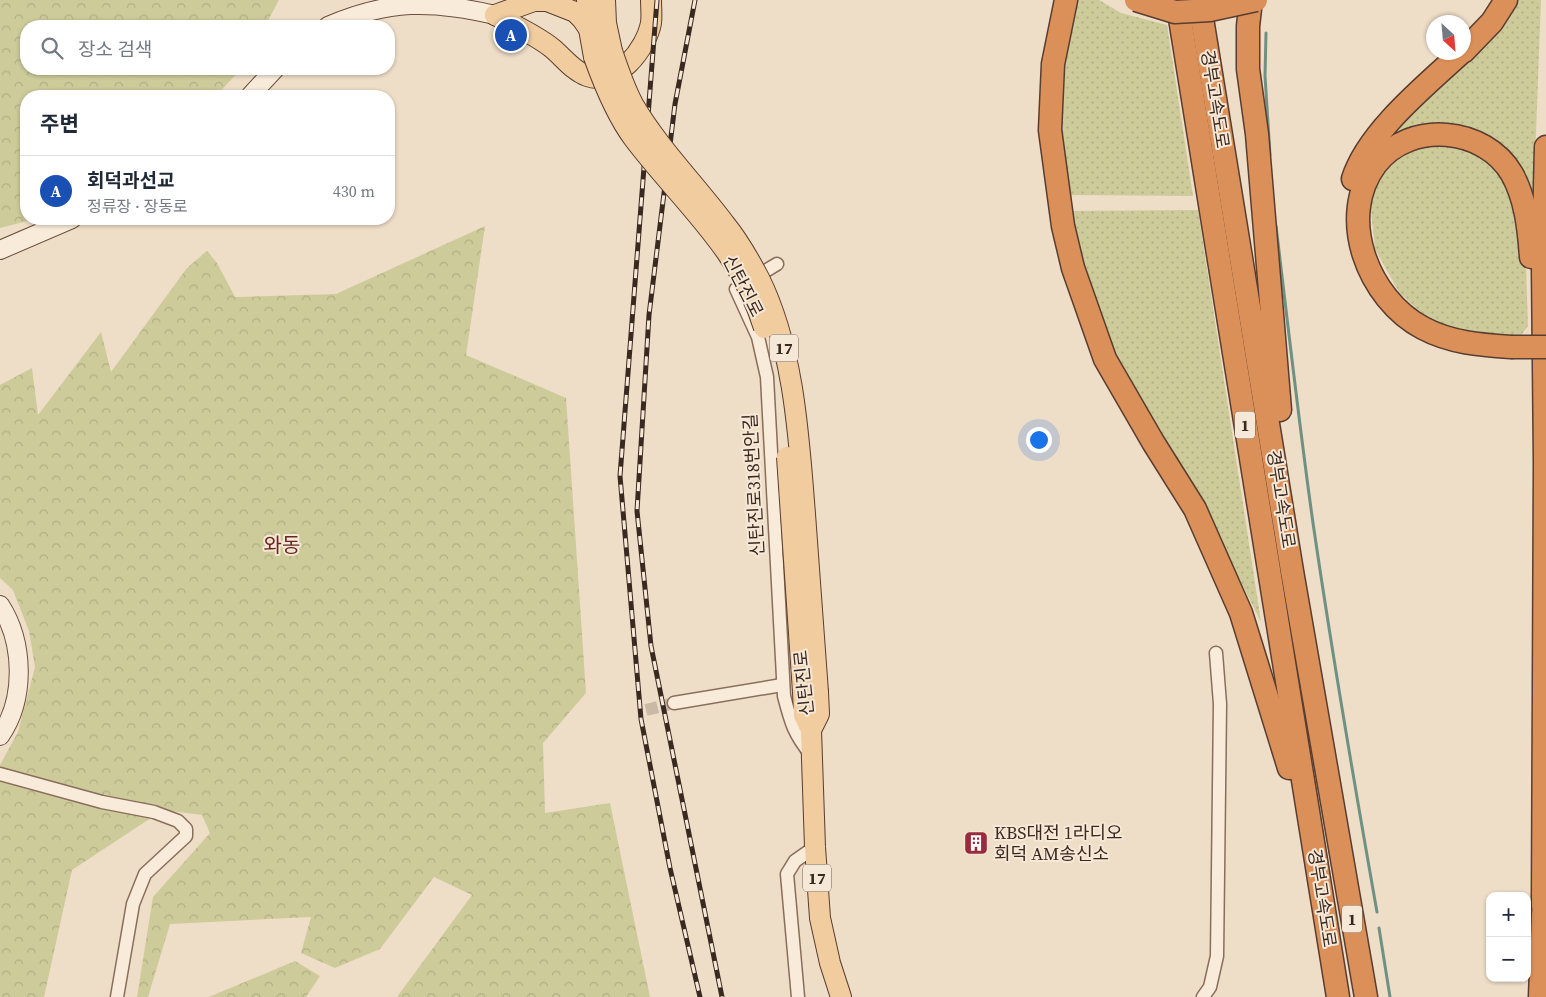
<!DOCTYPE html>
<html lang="ko">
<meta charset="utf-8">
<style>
:root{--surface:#fff;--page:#f6f6f7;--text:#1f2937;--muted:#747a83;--line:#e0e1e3;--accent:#7c3aed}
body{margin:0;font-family:"Source Serif 4","Noto Sans KR",serif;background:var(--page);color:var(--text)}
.controls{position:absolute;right:15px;bottom:15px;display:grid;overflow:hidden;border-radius:10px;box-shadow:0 1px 4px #0004}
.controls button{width:45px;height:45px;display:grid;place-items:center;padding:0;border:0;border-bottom:1px solid var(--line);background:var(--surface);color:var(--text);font:25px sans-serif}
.compass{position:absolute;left:1426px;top:15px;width:45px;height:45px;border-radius:50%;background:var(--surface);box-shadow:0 1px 4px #0004;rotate:154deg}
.you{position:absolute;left:1038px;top:439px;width:18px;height:18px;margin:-12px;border:4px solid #fff;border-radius:50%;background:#1a73e8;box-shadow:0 0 0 8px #1a73e833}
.badge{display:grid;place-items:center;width:32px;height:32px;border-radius:50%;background:var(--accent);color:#fff;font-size:16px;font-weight:700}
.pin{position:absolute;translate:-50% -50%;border:2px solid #fff;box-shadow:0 1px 5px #0006}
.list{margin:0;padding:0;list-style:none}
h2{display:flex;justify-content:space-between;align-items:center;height:65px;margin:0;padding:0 20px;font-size:21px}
h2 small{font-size:16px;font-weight:400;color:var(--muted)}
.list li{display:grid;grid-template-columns:32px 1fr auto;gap:15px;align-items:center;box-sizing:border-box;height:70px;padding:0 20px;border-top:1px solid var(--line)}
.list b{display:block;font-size:19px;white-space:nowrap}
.list p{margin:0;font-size:16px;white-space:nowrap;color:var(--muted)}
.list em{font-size:16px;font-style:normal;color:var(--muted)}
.icon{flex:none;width:28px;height:28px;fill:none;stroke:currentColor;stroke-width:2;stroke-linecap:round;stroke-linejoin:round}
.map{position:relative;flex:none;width:1546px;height:997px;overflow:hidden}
.search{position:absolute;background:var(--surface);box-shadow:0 1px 4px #0004;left:20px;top:20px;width:375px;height:55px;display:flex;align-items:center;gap:12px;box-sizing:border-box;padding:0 18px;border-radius:20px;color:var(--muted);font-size:19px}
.panel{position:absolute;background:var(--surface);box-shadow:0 1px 4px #0004;left:20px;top:90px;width:375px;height:135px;border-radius:20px}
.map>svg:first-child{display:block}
.grass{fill:url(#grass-dots)}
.forest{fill:url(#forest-crowns)}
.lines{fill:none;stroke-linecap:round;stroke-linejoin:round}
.stream{stroke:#6e9183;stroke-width:3}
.street-tunnel{stroke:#cab9a6;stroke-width:12;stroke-dasharray:12 6;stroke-linecap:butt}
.street-casing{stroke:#8a6e5c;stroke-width:15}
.secondary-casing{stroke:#6c4f3f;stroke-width:20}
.primary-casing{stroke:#583d30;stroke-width:22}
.highway-casing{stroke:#583d30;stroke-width:25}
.street{stroke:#f9ebda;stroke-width:12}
.secondary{stroke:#f9ebda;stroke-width:18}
.primary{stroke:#f1cc9f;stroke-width:20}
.highway{stroke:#dc9059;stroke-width:22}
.rail-casing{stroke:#3a2920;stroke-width:5}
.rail{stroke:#f6e8d6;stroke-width:3;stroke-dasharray:9;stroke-linecap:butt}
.primary-bridge-casing{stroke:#583d30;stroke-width:22;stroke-linecap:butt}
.highway-bridge-casing{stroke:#583d30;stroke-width:25;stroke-linecap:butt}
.primary-bridge{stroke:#f1cc9f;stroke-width:20}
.highway-bridge{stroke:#dc9059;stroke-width:22}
.labels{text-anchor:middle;stroke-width:4;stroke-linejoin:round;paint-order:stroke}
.shield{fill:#f6e8d6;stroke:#726257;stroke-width:1}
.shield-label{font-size:16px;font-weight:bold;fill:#3a2920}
.street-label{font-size:18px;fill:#3a2920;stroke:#f6e8d6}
.poi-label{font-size:18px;fill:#3a2920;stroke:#f6e8d6;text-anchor:start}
.quarter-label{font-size:20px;fill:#67241f;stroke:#f6e8d6}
</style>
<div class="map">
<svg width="1546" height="997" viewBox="0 0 1546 997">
<defs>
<pattern id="grass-dots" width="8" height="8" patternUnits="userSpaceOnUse" patternTransform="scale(1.25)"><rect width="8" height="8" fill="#cdcb9a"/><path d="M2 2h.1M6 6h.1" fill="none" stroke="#b1ae84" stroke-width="1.8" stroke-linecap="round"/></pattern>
<pattern id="forest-crowns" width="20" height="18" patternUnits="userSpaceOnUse" patternTransform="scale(1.25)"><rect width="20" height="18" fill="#cdcb9a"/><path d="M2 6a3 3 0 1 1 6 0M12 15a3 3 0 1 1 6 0" fill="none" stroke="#b1ae84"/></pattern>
</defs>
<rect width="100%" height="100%" fill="#eeddc7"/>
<g class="grass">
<polygon points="1077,0 1099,0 1121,13 1167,25 1193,196 1069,195 1060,111 1068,34"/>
<polygon points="1512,0 1541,0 1533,213 1515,171 1428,133 1384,139"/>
<polygon points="1445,137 1482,150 1507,174 1525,240 1528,326 1518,339 1485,335 1442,324 1421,313 1399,292 1375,249 1370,200 1383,167 1411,144"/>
<polygon points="1198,210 1261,622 1192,484 1115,355 1092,300 1070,211"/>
</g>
<g class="forest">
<polygon points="0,0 279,0 265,26 26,26 26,69 241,69 216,96 26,96 26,219 35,219 0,228"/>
<polygon points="485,226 466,355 566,398 586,693 543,743 545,813 610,803 650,997 397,997 472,895 434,877 380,949 335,968 301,953 311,917 170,924 148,997 137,997 153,897 210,833 202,815 163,810 72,870 44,997 0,997 0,765 18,732 35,667 29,631 13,590 0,578 0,385 32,368 38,415 101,332 111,372 187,268 207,251 217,263 235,297 336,294"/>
<polygon points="295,961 320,976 306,997 209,997"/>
</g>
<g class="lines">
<g class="stream">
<polyline points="1266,33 1265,76 1270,155"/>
<path d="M1276,226c12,99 23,198 37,297 19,130 41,259 64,389"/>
<polyline points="1379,928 1390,997"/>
</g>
<polyline class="street-tunnel" points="646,710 674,703"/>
<defs>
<g id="street">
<path d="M777,264l-41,25 22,48 9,40 17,319c7,27 10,38 28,60"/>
<polyline points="674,703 782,685"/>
<polyline points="0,774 102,802 154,812 178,821 186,829 186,836 145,874 133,904 117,997"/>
<polyline points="798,997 787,874 795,861 815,847"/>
<polyline points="1203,997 1210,987 1217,956 1220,704 1216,653"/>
</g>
<g id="secondary">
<path d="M328,26c60,-26 103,-26 167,-11"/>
<polyline points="250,96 275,69"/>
<polyline points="0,250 72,219"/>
<path d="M0,605c24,37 26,94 0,131"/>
</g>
<g id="primary">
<polyline points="587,0 589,29 594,57"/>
<polyline points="605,0 606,23 612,51"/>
<path d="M495,15c18,10 41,20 57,33 11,9 21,23 35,28 30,11 59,-27 64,-53 1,-7 0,-16 0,-23"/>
<polyline points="495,15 534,1 547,1 575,12 582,19 589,29"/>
<polyline points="803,692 804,715 811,730 815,847 820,918 830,963 841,997"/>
<polyline points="811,730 819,714 818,692"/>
</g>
<g id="highway">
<polyline points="1066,0 1053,64 1050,130 1063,226 1073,268 1105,359 1153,442 1195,509 1241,613 1289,768"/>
<polyline points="1177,0 1338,997"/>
<polyline points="1199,0 1292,571 1366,997"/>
<polyline points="1251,0 1248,26 1248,69 1257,134 1280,410"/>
<polyline points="1464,51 1492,22 1506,0"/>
<polyline points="1546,147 1543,267 1545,462 1543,906 1546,929"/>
<path d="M1353,179c14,-46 73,-94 109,-127"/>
<path d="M1511,347c-30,-2 -60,-4 -88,-19 -55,-29 -87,-111 -47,-164 34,-44 109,-37 136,10 14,25 17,55 19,83"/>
<polyline points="1540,997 1543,914"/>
</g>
</defs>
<use href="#street" class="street-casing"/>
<use href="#secondary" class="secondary-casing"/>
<use href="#primary" class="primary-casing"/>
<use href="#highway" class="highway-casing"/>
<use href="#street" class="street"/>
<use href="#secondary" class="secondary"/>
<use href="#primary" class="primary"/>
<use href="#highway" class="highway"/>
<defs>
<g id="rail">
<polyline points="657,0 620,476 641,719 670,868 700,997"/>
<polyline points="695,0 675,104 649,315 637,511 651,646 722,997"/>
</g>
</defs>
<use href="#rail" class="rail-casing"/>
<use href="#rail" class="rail"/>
<defs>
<g id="primary-bridge">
<path d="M612,51c6,18 12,36 21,53 25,43 62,80 92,120 13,16 24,35 34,54 35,70 40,160 46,236 4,59 9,118 13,178"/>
<path d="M594,57c10,28 22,58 40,82 47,62 107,111 130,189"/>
<polyline points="787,457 803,692"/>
</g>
<g id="highway-bridge">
<polyline points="1136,0 1175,12 1210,10 1256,0"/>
<polyline points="1511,347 1546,347"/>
</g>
</defs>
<use href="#primary-bridge" class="primary-bridge-casing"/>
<use href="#highway-bridge" class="highway-bridge-casing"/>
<use href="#primary-bridge" class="primary-bridge"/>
<use href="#highway-bridge" class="highway-bridge"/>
</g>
<defs>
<symbol id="building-square" viewBox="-11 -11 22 22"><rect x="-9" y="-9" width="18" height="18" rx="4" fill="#992c3c" stroke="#f6e8d6"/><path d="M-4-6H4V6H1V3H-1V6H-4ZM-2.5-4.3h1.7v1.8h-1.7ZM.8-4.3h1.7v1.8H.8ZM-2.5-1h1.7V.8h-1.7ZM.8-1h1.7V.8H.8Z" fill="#fff"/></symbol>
</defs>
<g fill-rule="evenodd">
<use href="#building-square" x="962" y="829" width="28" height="28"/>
</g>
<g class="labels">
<g class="shield">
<rect x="770" y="334.5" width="28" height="27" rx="4"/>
<rect x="1235" y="411.5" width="20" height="27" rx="4"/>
<rect x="803" y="864.5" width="28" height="27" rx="4"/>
<rect x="1342" y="905.5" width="20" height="27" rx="4"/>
</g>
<g class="shield-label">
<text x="784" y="354">17</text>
<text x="1245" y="431">1</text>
<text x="817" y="884">17</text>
<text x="1352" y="925">1</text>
</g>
<g class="street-label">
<text transform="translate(1215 99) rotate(81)" y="6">경부고속도로</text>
<text transform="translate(743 286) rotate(63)" y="6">신탄진로</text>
<text transform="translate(754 485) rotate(-93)" y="6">신탄진로318번안길</text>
<text transform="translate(1281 499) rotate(81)" y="6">경부고속도로</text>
<text transform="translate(804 683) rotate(-96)" y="6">신탄진로</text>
<text transform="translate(1322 898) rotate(81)" y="6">경부고속도로</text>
</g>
<g class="poi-label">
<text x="994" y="839">KBS대전 1라디오<tspan x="994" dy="21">회덕 AM송신소</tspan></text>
</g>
<g class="quarter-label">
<text x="282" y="552">와동</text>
</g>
</g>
</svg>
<div class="controls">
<button>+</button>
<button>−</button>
</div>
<svg class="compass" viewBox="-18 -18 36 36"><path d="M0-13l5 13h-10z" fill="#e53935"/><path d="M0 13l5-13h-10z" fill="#747a83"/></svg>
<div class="you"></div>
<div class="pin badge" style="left:511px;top:35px;background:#1a4fb4">A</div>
<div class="search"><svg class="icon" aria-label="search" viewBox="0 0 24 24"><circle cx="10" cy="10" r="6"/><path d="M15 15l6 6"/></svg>장소 검색</div>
<section class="panel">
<h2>주변<small></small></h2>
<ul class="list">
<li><span class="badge" style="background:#1a4fb4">A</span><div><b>회덕과선교</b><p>정류장 · 장동로</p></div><em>430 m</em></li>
</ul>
</section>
</div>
